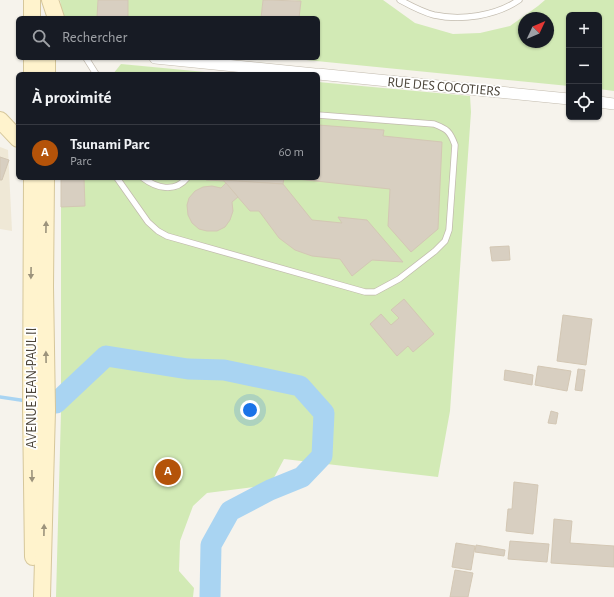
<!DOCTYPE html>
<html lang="fr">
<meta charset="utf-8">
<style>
:root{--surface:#171b24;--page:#242831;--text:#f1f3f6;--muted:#9ea1a6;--line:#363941;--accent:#b45309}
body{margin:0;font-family:"Alegreya Sans",sans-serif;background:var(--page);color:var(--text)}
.controls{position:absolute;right:12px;top:12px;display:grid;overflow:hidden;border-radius:6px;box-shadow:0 1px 3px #0004}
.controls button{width:36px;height:36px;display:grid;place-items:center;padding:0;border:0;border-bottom:1px solid var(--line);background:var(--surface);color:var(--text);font:20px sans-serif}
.compass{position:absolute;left:518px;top:12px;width:36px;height:36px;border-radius:50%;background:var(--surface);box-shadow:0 1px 3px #0004;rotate:46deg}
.you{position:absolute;left:250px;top:410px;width:14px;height:14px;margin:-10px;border:3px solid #fff;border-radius:50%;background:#1a73e8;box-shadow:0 0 0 6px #1a73e833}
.badge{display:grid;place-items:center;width:26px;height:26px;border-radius:50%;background:var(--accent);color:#fff;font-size:13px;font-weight:700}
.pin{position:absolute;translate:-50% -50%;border:2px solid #fff;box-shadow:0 1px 4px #0006}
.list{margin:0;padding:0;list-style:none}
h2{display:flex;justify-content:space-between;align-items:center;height:52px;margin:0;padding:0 16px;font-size:17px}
h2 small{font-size:13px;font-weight:400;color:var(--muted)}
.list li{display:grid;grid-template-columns:26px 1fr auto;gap:12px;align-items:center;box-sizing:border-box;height:56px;padding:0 16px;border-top:1px solid var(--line)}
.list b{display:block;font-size:15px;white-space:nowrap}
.list p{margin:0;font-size:13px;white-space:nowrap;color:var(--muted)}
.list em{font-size:13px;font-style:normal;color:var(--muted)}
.icon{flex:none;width:22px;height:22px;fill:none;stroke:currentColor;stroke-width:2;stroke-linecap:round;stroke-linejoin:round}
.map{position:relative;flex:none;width:614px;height:597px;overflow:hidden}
.search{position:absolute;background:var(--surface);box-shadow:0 1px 3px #0004;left:16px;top:16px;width:304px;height:44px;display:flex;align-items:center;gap:10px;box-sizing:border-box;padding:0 14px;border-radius:6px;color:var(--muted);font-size:15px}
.panel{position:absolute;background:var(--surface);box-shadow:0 1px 3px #0004;left:16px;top:72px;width:304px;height:108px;border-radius:6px}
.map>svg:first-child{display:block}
.education{fill:#efe8d6}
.green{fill:#d2eab5;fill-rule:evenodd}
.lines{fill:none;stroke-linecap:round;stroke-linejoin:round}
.stream{stroke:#a9d4f2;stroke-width:3.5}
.river{stroke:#a9d4f2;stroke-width:21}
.building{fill:#d8cfc1;stroke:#d3c7b4}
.lane-casing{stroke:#c2bbae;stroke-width:7}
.street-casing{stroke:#c2bbae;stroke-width:12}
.secondary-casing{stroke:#d6c79b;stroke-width:18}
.lane{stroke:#fff;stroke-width:5.5}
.street{stroke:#fff;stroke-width:11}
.secondary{stroke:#fff3cd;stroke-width:16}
.oneway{fill:#9c937c}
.labels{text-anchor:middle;stroke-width:3.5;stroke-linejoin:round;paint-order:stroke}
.street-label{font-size:14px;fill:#4b4439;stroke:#fff}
</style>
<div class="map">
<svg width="614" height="597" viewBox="0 0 614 597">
<rect width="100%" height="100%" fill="#f6f3ec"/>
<polygon class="education" points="0,147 8,150 12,231 0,229"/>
<g class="green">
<polygon points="60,0 263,0 261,18 66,18 62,13"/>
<path d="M292,0h91l32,23 38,11 27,-1 30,-7 28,-20 7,-6h69v91l-15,-2v-74h-30v71l-283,-28h32v-40h-19l1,-17zM524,18h24v24h-24z"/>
<polygon points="121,64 226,74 113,74"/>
<polygon points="318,82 470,96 471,112 450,411 438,477 284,459 270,485 207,493 193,506 180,541 179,571 194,588 193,597 56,597 61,412 61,178 318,178"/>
</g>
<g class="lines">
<polyline class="stream" points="0,397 27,401"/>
<polyline class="river" points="56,403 106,356 188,369 224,370 300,386 324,413 322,456 302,477 270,490 230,511 211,545 210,597"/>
</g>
<g class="building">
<polygon points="98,0 128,0 128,18 97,17"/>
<polygon points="263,0 301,1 299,18 261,18"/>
<polygon points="318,125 384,130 383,136 442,142 438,229 411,252 388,226 390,189 288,178 318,178"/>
<polygon points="0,157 9,160 2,180 0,180"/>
<polygon points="61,178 84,178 85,206 61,207"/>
<polygon points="207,178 284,178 283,184 206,180"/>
<polygon points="223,180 283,184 312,220 342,223 338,217 367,220 403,262 372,260 352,276 340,259 312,256 295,250 279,238 259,211 250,211"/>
<polygon points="226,183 238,197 232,202 233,211 230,220 225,227 217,231 207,231 199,229 192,223 188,215 187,205 189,198 195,191 203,187 212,186 221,188"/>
<polygon points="509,246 510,260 492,261 490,247"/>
<polygon points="404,299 434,334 413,352 408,346 397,356 370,324 381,314 391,325 399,318 391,310"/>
<polygon points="563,315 592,319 586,365 557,361"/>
<polygon points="538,366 571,371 567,391 535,385"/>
<polygon points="578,369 585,370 582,391 575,390"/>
<polygon points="505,370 533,375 532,385 504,380"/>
<polygon points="551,411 558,413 556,424 548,423"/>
<polygon points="514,482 538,485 533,534 506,531 508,509 512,509"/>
<polygon points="554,519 572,521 570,543 614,546 614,567 551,563"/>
<polygon points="510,541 549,544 547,562 508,559"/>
<polygon points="456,543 475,546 471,570 452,567"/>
<polygon points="476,545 505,550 504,556 475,552"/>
<polygon points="455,570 473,573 468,597 450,597"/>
</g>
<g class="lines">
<defs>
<g id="lane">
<path d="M400,0c11,6 22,12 34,15 27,6 62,1 85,-15"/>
<polyline points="86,58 96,74"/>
<path d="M117,178l31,44 10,9 9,5 198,56h10l24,-13 36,-28 10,-10 4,-11 6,-85c-5,-14 -8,-16 -21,-21l-116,-9"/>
<path d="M143,178c13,10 32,15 44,0"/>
</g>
<g id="street">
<polyline points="155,58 315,74"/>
<polyline points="318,74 569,99"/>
<polyline points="599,102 614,104"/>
</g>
<g id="secondary">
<polyline points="32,0 32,18"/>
<polyline points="50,0 56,18"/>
<polyline points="32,58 32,74"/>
<polyline points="47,58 47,74"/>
<polyline points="0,120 18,139"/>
<polyline points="32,178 31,409 33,557"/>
<polyline points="42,597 47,410 45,287 46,178"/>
</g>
</defs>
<use href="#lane" class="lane-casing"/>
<use href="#street" class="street-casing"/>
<use href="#secondary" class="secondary-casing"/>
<use href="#lane" class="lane"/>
<use href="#street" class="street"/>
<use href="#secondary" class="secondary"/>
</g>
<defs><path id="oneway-solid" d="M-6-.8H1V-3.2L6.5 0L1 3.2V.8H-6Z"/></defs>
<g class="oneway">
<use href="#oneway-solid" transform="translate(46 227) rotate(-89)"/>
<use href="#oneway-solid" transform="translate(31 273) rotate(91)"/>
<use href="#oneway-solid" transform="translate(46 357) rotate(-91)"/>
<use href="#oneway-solid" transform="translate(32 476) rotate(89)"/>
<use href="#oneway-solid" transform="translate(44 530) rotate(-89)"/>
</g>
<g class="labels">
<g class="street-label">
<text transform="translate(444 86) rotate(5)" y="5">RUE DES COCOTIERS</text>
<text transform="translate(31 388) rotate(-90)" y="5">AVENUE JEAN-PAUL II</text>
</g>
</g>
</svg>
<div class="controls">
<button>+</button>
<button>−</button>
<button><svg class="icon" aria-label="locate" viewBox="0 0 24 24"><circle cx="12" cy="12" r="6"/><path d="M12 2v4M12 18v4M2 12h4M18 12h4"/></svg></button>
</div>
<svg class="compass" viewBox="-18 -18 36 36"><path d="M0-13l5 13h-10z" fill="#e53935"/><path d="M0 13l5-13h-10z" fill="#9ea1a6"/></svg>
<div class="you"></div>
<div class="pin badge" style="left:168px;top:472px">A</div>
<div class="search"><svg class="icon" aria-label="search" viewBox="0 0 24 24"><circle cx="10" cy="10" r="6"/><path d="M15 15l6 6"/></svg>Rechercher</div>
<section class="panel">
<h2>À proximité<small></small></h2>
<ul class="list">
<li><span class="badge">A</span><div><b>Tsunami Parc</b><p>Parc</p></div><em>60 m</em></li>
</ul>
</section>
</div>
